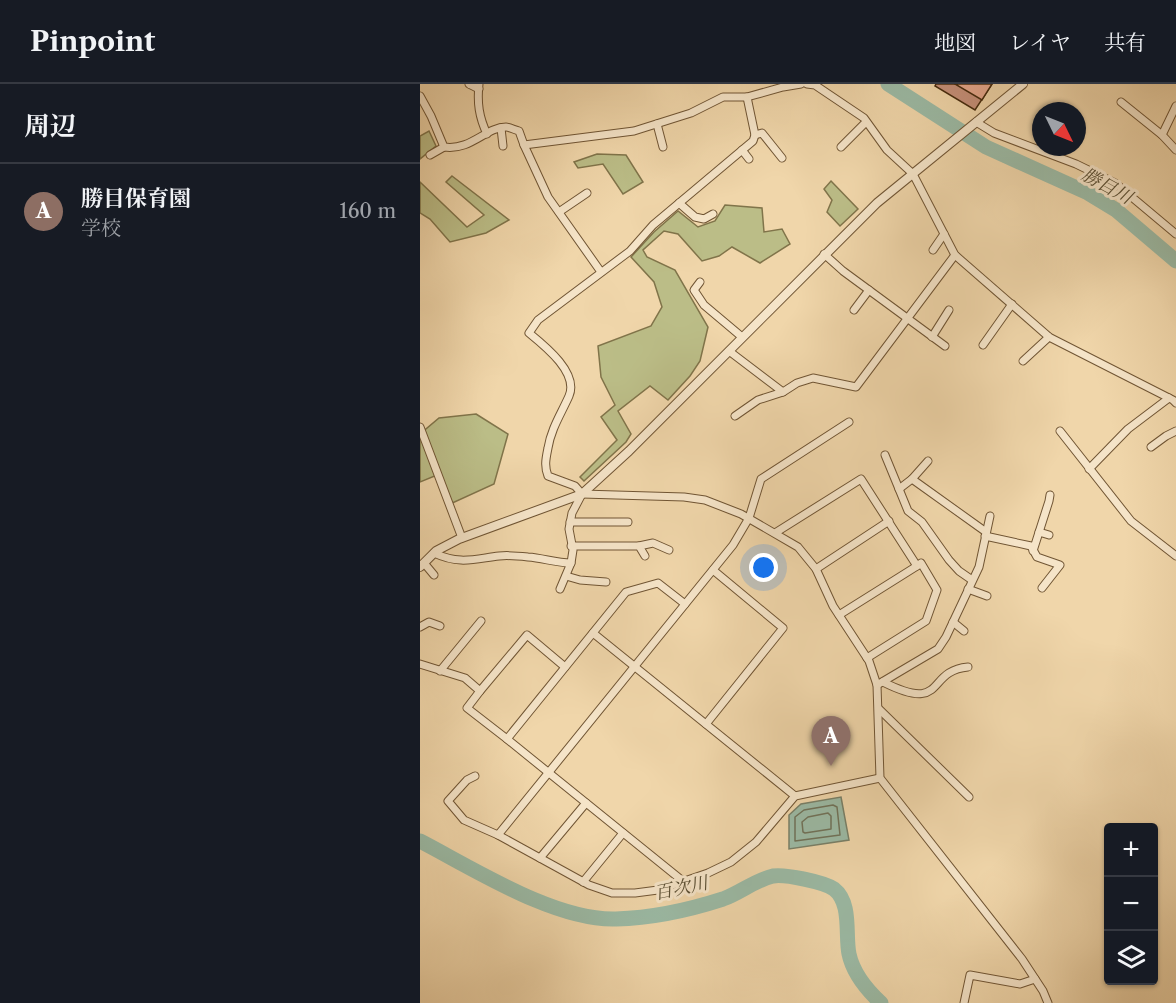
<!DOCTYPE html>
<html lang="ja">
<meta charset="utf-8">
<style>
:root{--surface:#171b24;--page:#242831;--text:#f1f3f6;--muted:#9ea1a6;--line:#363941;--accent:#7c3aed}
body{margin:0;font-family:"Libre Caslon Text","Noto Serif JP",serif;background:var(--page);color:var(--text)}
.controls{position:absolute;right:18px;bottom:18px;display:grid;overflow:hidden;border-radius:6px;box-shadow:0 2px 4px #0004}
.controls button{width:54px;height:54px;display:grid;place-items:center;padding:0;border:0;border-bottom:2px solid var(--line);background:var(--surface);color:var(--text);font:30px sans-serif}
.compass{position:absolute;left:612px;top:18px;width:54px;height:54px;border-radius:50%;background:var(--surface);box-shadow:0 2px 4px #0004;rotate:133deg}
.you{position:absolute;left:344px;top:484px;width:21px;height:21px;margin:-15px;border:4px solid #fff;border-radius:50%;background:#1a73e8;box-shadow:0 0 0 9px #1a73e833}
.badge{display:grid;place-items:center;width:39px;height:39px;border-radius:50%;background:var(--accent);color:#fff;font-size:20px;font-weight:700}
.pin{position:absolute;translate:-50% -50px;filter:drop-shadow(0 2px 3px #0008)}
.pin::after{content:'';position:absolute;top:32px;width:21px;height:18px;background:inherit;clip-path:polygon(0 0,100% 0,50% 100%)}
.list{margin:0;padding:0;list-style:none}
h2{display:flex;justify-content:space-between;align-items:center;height:78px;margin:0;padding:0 24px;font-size:26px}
h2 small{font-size:20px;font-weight:400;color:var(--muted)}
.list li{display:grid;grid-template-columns:39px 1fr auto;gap:18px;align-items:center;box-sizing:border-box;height:96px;padding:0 24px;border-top:2px solid var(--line)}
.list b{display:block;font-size:22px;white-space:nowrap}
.list p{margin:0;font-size:20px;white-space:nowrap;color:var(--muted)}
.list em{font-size:20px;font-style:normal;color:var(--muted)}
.icon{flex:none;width:33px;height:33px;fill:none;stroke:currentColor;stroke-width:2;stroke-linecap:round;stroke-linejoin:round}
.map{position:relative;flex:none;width:756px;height:919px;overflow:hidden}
header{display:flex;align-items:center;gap:36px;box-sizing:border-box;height:84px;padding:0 30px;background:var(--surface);border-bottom:2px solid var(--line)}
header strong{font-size:28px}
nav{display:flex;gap:33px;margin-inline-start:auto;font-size:21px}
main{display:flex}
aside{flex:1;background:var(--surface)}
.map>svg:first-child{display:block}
.green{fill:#bbbd87;stroke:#80744a;stroke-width:1.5}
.water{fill:#9bbaa5;stroke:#798068;stroke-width:1.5}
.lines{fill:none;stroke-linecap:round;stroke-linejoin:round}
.shore{stroke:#707259;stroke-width:1.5}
.river{stroke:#9bbaa5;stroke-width:15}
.minor-casing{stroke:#705534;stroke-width:9}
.tertiary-casing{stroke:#705534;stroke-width:10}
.minor{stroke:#f5e4c8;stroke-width:7}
.tertiary{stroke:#f5e4c8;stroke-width:8}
.wall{fill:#c7917b;stroke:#452a0d;stroke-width:1.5}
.building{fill:#e7a98f;stroke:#452a0d;stroke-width:1.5}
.labels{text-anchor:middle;stroke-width:6;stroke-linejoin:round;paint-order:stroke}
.water-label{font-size:18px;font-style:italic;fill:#5a4e33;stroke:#f5e4c8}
</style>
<header>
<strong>Pinpoint</strong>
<nav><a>地図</a><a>レイヤ</a><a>共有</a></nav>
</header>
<main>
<aside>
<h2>周辺<small></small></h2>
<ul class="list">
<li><span class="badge" style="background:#8d6e63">A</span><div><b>勝目保育園</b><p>学校</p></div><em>160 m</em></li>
</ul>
</aside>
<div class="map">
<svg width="756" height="919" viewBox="0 0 756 919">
<rect width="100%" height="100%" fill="#f0d6aa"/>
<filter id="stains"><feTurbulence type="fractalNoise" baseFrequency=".00333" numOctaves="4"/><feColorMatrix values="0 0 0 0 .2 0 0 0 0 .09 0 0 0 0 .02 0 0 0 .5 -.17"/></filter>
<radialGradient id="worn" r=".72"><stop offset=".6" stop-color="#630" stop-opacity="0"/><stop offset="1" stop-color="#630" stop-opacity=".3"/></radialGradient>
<g class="green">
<polygon points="9,47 16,62 0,75 0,52"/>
<polygon points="177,70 206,71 223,98 203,110 183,80 158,84 154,78"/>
<polygon points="32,92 89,136 66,149 30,158 10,135 0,129 0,98 47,143 64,131 26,98"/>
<polygon points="411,97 438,125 420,142 407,128 412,116 404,105"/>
<polygon points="305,121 342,124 344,148 362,145 370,160 340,179 312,163 299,172 282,177 258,150 244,147 223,166 227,173 255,186 288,243 280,277 270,292 248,316 230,302 198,327 211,350 206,358 164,397 160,393 197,356 181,333 195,321 181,293 178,262 231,242 242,223 234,198 211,173 234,148 258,127 278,143 295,137"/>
<polygon points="56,330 88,350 74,400 28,421 17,391 0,398 0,350 19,334"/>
</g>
<polygon class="water" points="421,713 429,756 369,765 369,731 381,720"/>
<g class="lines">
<g class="shore">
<polygon points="413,721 417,723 420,751 375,757 375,733 384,726"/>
<polygon points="408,729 411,732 411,745 385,749 383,748 382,738 388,733"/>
</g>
<g class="river">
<polyline points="468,0 566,63 668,109 696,126 756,177"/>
<path d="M0,757c54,28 135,80 196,78 36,-1 73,-9 107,-20 17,-6 32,-19 50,-23 12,-2 51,6 61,13 18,14 11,46 15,65 4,19 18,36 32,49"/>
</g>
<defs>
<g id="minor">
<polyline points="49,0 59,5"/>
<path d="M59,0c-2,19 0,33 8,50"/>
<polyline points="387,0 395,1 444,34 467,66 493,90 535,171 629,253 753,316 756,319"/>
<path d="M0,12l11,20 13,31c27,4 42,-20 62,-20 3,0 9,3 13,4l5,14"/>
<path d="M327,13l8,38 -2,6 -100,84 -23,26 -92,69 -9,13c16,13 50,40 40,63 -8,18 -18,33 -21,52 -2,10 -4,18 0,28l27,10 7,8 102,3 21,3 36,14 57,33 18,22 17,37 36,55 8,24 3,93 142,181 21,32 5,12"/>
<polyline points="701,18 742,51 756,66"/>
<polyline points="556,38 574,49 656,80 695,99 756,150"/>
<polyline points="237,40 243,63"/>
<polyline points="81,44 83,62"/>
<polyline points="335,51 342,49 362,74"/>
<polyline points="742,51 756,22"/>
<polyline points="421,63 446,38"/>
<polyline points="322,66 329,75"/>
<polyline points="10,71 24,63"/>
<polyline points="259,119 275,133 284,135 293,130"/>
<polyline points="139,128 167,109"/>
<polyline points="513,166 524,150"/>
<polyline points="404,170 423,187 525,262"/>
<polyline points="181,188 128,113 104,61 214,47 271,29 303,13 327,13 363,3 381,0"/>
<polyline points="280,198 274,206 284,221 322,253"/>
<polyline points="434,226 449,206"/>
<polyline points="512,253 529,226"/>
<polyline points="563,261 592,220"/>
<polyline points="309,267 363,308 338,316 315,332"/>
<polyline points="603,277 629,253"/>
<polyline points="363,308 377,299 393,294 436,303 535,171"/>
<polyline points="429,338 341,395 329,434 313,461 78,751 169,801 192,809 215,809 238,806 288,789 311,778 336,758 375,712 460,694"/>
<polyline points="0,343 42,454"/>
<polyline points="640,347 711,437 756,472"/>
<polyline points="731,363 746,352 756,347"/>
<polyline points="465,371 479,405 492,395"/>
<polyline points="508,377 492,395 566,448"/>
<polyline points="669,385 708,345 749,314"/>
<polyline points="479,405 488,427 502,438 529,476 539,487 552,496"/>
<polyline points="150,438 208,438"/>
<polyline points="619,448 629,451"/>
<polyline points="355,449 441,395 497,482 501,479 517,506 506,537 447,574"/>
<polyline points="565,452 611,462 617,473 640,481 622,504"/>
<polyline points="151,462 219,462 225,472"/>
<polyline points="219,462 233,459 249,466"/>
<polyline points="613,467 629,417 630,411"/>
<path d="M14,469c26,12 40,6 65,3 9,-1 20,0 29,1 15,1 28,6 43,6"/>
<polyline points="4,479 14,491"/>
<polyline points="396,485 469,437"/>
<polyline points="146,492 160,496 186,498"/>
<polyline points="140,505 151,479 153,466 149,445 152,429 162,410"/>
<polyline points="548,505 567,512"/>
<polyline points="419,531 497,482"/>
<polyline points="533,538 544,547"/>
<polyline points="0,543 9,538 20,542"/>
<polyline points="173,549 375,712"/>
<polyline points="0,580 45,594 60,607 107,551 145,583"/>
<polyline points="20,587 61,537"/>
<path d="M463,598c64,32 42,-11 85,-15"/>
<polyline points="457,601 518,565 526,553 559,483 570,432"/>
<polyline points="60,607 47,624 87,655"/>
<polyline points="459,625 549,713"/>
<polyline points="286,640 363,544 293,486"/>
<polyline points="55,692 47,696 28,717 44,736 78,751"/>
<polyline points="120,774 166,719"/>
<polyline points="163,798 203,749"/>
<polyline points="264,798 87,655 206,508 238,499 265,520"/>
<polyline points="544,919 550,891 600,900 615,895"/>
</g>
<polyline id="tertiary" points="0,483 16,467 39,455 162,410 209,367 457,119 603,0"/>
</defs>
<use href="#minor" class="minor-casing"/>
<use href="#tertiary" class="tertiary-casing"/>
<use href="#minor" class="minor"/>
<use href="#tertiary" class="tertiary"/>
</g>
<polygon class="wall" points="516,0 572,0 555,26 515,2"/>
<polygon class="building" points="535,0 572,0 562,16"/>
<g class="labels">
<g class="water-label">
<text transform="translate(687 102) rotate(29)" y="6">勝目川</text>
<text transform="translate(261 804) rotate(-12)" y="6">百次川</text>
</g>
</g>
<rect width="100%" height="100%" filter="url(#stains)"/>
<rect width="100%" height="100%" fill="url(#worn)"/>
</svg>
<div class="controls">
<button>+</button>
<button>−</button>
<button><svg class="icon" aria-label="layers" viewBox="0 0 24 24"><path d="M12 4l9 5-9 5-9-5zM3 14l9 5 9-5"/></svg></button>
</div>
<svg class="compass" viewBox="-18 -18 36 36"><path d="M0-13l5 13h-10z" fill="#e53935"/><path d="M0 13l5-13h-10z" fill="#9ea1a6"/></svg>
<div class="you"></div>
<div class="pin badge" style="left:411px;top:682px;background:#8d6e63">A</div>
</div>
</main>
